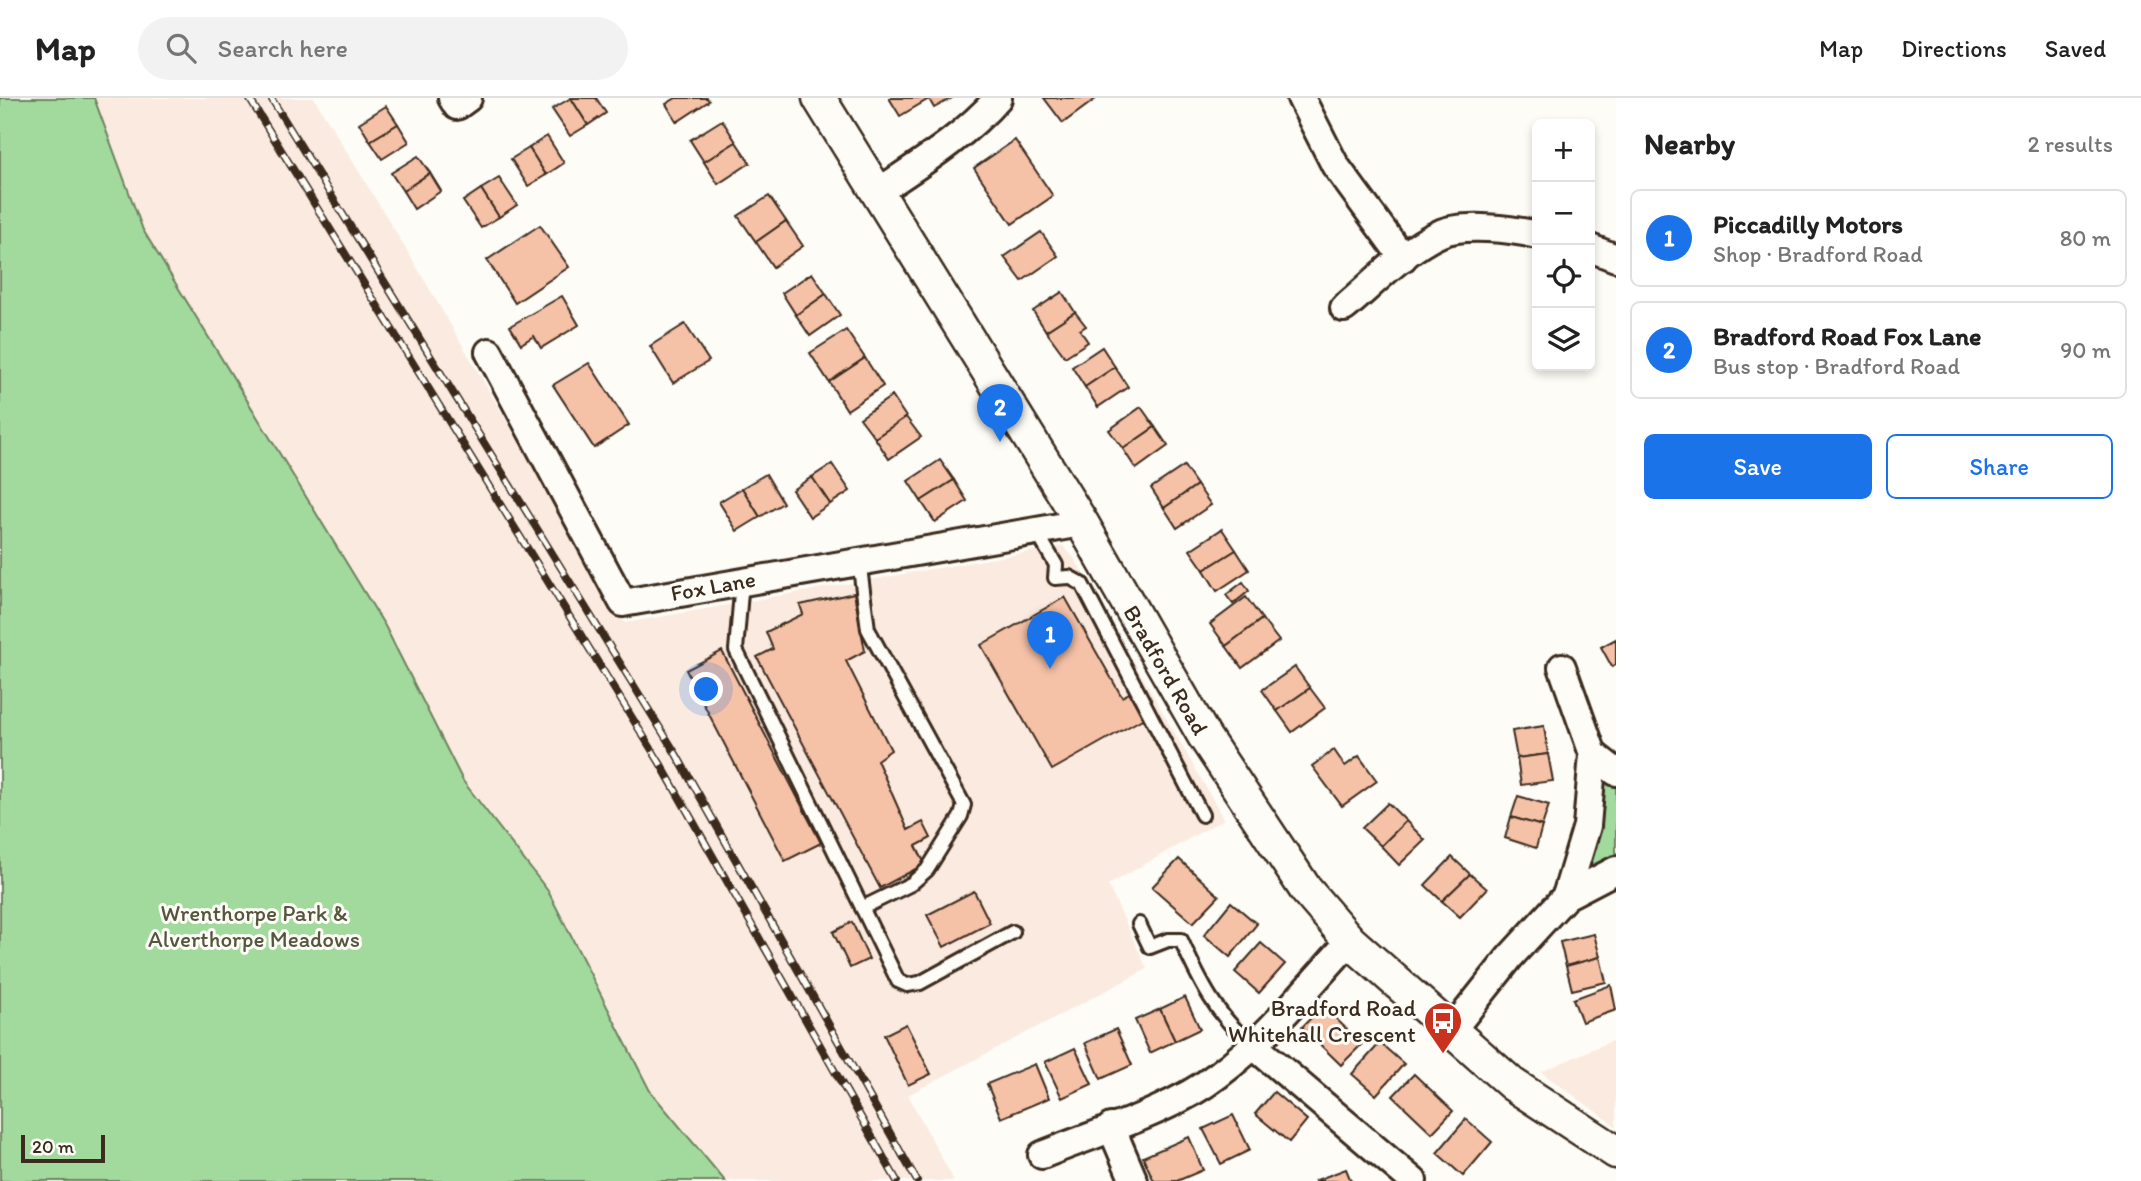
<!DOCTYPE html>
<meta charset="utf-8">
<style>
:root{--surface:#fff;--page:#f2f2f2;--text:#222;--muted:#767676;--line:#e0e0e0;--accent:#1a73e8}
body{margin:0;font-family:Itim,sans-serif;background:var(--page);color:var(--text)}
.controls{position:absolute;right:21px;top:21px;display:grid;overflow:hidden;border-radius:10px;box-shadow:0 4px 10px #0003}
.controls button{width:63px;height:63px;display:grid;place-items:center;padding:0;border:0;border-bottom:2px solid var(--line);background:var(--surface);color:var(--text);font:35px sans-serif}
.scale{position:absolute;left:21px;bottom:18px;width:84px;box-sizing:border-box;padding-left:7px;border:4px solid #3b2a1e;border-top:0;font-size:19px;line-height:24px;white-space:nowrap;color:#3b2a1e;-webkit-text-stroke:5px #fdfcf7;paint-order:stroke}
.you{position:absolute;left:707px;top:592px;width:24px;height:24px;margin:-18px;border:5px solid #fff;border-radius:50%;background:#1a73e8;box-shadow:0 0 0 10px #1a73e833}
.badge{display:grid;place-items:center;width:46px;height:46px;border-radius:50%;background:var(--accent);color:#fff;font-size:23px;font-weight:700}
.pin{position:absolute;translate:-50% -58px;filter:drop-shadow(0 2px 4px #0008)}
.pin::after{content:'';position:absolute;top:37px;width:24px;height:21px;background:inherit;clip-path:polygon(0 0,100% 0,50% 100%)}
.list{margin:0;padding:0;list-style:none}
h2{display:flex;justify-content:space-between;align-items:center;height:91px;margin:0;padding:0 28px;font-size:30px}
h2 small{font-size:23px;font-weight:400;color:var(--muted)}
.list li{display:grid;grid-template-columns:46px 1fr auto;gap:21px;align-items:center;box-sizing:border-box;height:98px;margin:0 14px 14px;padding:0 14px;border:2px solid var(--line);border-radius:10px}
.list b{display:block;font-size:26px;white-space:nowrap}
.list p{margin:0;font-size:23px;white-space:nowrap;color:var(--muted)}
.list em{font-size:23px;font-style:normal;color:var(--muted)}
.actions{display:flex;gap:14px;padding:21px 28px}
.actions a{flex:1;padding:16px 0;border:2px solid var(--accent);border-radius:10px;text-align:center;font-size:24px;color:var(--accent)}
.actions .main{background:var(--accent);color:#fff}
.icon{flex:none;width:38px;height:38px;fill:none;stroke:currentColor;stroke-width:2;stroke-linecap:round;stroke-linejoin:round}
.map{position:relative;flex:none;width:1616px;height:1083px;overflow:hidden}
header{display:flex;align-items:center;gap:42px;box-sizing:border-box;height:98px;padding:0 35px;background:var(--surface);border-bottom:2px solid var(--line)}
header strong{font-size:33px}
nav{display:flex;gap:38px;margin-inline-start:auto;font-size:24px}
.search{width:490px;height:63px;background:var(--page);display:flex;align-items:center;gap:18px;box-sizing:border-box;padding:0 24px;border-radius:38px;color:var(--muted);font-size:26px}
main{display:flex}
aside{flex:1;background:var(--surface)}
.map>svg:first-child{display:block}
.built{fill:#fbeadf}
.green{fill:#a2da9e;stroke:#6e825e;stroke-width:2}
.building{fill:#f5c1a7;stroke:#3b2a1e;stroke-width:2}
.lines{fill:none;stroke-linecap:round;stroke-linejoin:round}
.service-casing{stroke:#3b2a1e;stroke-width:18}
.minor-casing{stroke:#3b2a1e;stroke-width:32}
.tertiary-casing{stroke:#3b2a1e;stroke-width:37}
.service{stroke:#fdfcf7;stroke-width:12}
.minor{stroke:#fdfcf7;stroke-width:26}
.tertiary{stroke:#fdfcf7;stroke-width:32}
.rail-casing{stroke:#3b2a1e;stroke-width:8}
.rail{stroke:#fdfcf7;stroke-width:5;stroke-dasharray:16;stroke-linecap:butt}
.labels{text-anchor:middle;stroke-width:6;stroke-linejoin:round;paint-order:stroke}
.street-label{font-size:23px;fill:#3b2a1e;stroke:#fdfcf7}
.park-label{font-size:23px;fill:#55563e;stroke:#fdfcf7}
.poi-label{font-size:23px;fill:#3b2a1e;stroke:#fdfcf7;text-anchor:end}
</style>
<header>
<strong>Map</strong>
<div class="search"><svg class="icon" aria-label="search" viewBox="0 0 24 24"><circle cx="10" cy="10" r="6"/><path d="M15 15l6 6"/></svg>Search here</div>
<nav><a>Map</a><a>Directions</a><a>Saved</a></nav>
</header>
<main>
<div class="map">
<svg width="1616" height="1083" viewBox="0 0 1616 1083">
<rect width="100%" height="100%" fill="#fdfcf7"/>
<filter id="ink" filterUnits="userSpaceOnUse"><feTurbulence type="fractalNoise" baseFrequency=".0143" numOctaves="2"/><feDisplacementMap in="SourceGraphic" scale="14" xChannelSelector="R" yChannelSelector="G"/><feConvolveMatrix kernelMatrix="1 2 1 2 8 2 1 2 1" color-interpolation-filters="sRGB"/></filter>
<g filter="url(#ink)">
<g class="built">
<polygon points="36,0 314,0 409,156 625,525 1063,448 1075,461 1224,721 1108,787 1147,871 908,997 954,1083 725,1083 650,993 548,793 463,683 386,529"/>
<polygon points="1616,941 1616,1028 1541,974"/>
</g>
<g class="green">
<polygon points="0,0 94,0 143,132 385,528 463,683 548,793 650,993 725,1083 0,1083"/>
<polygon points="1593,656 1616,674 1616,772 1566,798"/>
</g>
<g class="building">
<polygon points="571,0 588,27 570,38 552,11"/>
<polygon points="571,0 596,0 606,15 588,27"/>
<polygon points="676,0 707,0 709,3 677,24 666,6"/>
<polygon points="889,0 952,0 934,10 929,1 900,18"/>
<polygon points="1044,0 1097,0 1063,25"/>
<polygon points="386,8 398,26 370,43 359,25"/>
<polygon points="722,22 736,44 704,64 690,42"/>
<polygon points="398,26 409,44 382,61 370,43"/>
<polygon points="547,38 564,65 546,77 529,50"/>
<polygon points="1015,42 1053,98 1012,126 974,70"/>
<polygon points="736,44 750,65 718,86 704,64"/>
<polygon points="529,50 546,77 528,88 511,61"/>
<polygon points="418,58 430,75 403,93 391,75"/>
<polygon points="430,75 441,93 414,111 403,93"/>
<polygon points="499,80 517,107 499,119 481,91"/>
<polygon points="481,91 499,119 481,130 463,103"/>
<polygon points="769,98 786,123 756,144 738,118"/>
<polygon points="786,123 803,148 773,169 756,144"/>
<polygon points="540,127 569,169 515,205 487,162"/>
<polygon points="1041,134 1058,158 1022,183 1004,159"/>
<polygon points="812,175 826,196 796,217 782,195"/>
<polygon points="1062,194 1075,214 1046,233 1033,213"/>
<polygon points="826,196 840,217 810,238 796,217"/>
<polygon points="562,198 579,227 541,250 534,238 521,246 510,228"/>
<polygon points="1075,214 1086,228 1080,232 1088,244 1065,259 1046,233"/>
<polygon points="685,226 709,263 673,285 650,248"/>
<polygon points="846,232 865,260 829,284 810,255"/>
<polygon points="1102,249 1115,269 1085,289 1072,269"/>
<polygon points="865,260 883,288 847,312 829,284"/>
<polygon points="589,265 629,327 594,350 553,287"/>
<polygon points="1115,269 1128,289 1098,309 1085,289"/>
<polygon points="892,298 906,319 875,340 860,320"/>
<polygon points="1141,309 1155,329 1123,351 1109,332"/>
<polygon points="906,319 921,339 889,361 875,340"/>
<polygon points="1155,329 1168,348 1136,371 1123,351"/>
<polygon points="940,362 954,382 921,403 908,383"/>
<polygon points="832,366 850,393 830,406 812,379"/>
<polygon points="1184,368 1197,387 1164,410 1151,390"/>
<polygon points="766,376 783,405 760,419 742,390"/>
<polygon points="812,379 830,406 810,419 792,392"/>
<polygon points="954,382 967,403 935,424 921,403"/>
<polygon points="1197,387 1211,407 1177,430 1164,410"/>
<polygon points="742,390 760,419 737,433 719,404"/>
<polygon points="1222,431 1236,452 1204,472 1190,452"/>
<polygon points="1236,452 1249,472 1217,493 1204,472"/>
<polygon points="1243,484 1249,493 1233,506 1226,497"/>
<polygon points="854,495 865,553 846,563 891,652 877,662 908,732 923,724 931,740 916,748 925,766 880,790 757,559 773,551 766,534 803,516 800,507"/>
<polygon points="1065,499 1122,599 1129,595 1144,620 1052,672 981,547"/>
<polygon points="1246,499 1262,521 1226,548 1210,526"/>
<polygon points="1262,521 1279,543 1242,570 1226,548"/>
<polygon points="1616,541 1616,567 1612,569 1601,549"/>
<polygon points="722,553 821,745 785,763 686,572"/>
<polygon points="1295,569 1310,590 1277,613 1262,592"/>
<polygon points="1310,590 1325,610 1292,634 1277,613"/>
<polygon points="1544,628 1548,656 1517,660 1512,633"/>
<polygon points="1334,652 1345,668 1359,658 1377,683 1342,708 1312,668"/>
<polygon points="1548,656 1553,683 1521,687 1517,660"/>
<polygon points="1518,698 1549,707 1542,728 1511,719"/>
<polygon points="1388,705 1406,723 1381,748 1362,730"/>
<polygon points="1511,719 1542,728 1536,750 1505,740"/>
<polygon points="1406,723 1425,742 1399,767 1381,748"/>
<polygon points="1452,759 1470,776 1442,803 1425,787"/>
<polygon points="1179,761 1219,798 1193,825 1152,789"/>
<polygon points="1470,776 1487,791 1460,819 1442,803"/>
<polygon points="974,793 990,825 944,849 927,817"/>
<polygon points="1231,804 1257,826 1230,859 1204,837"/>
<polygon points="852,824 869,861 850,870 833,834"/>
<polygon points="1594,836 1600,859 1566,868 1560,844"/>
<polygon points="1261,845 1285,866 1259,895 1235,874"/>
<polygon points="1600,859 1606,884 1572,892 1566,868"/>
<polygon points="1611,887 1616,912 1582,924 1573,901"/>
<polygon points="1185,899 1200,931 1175,943 1160,911"/>
<polygon points="1323,908 1362,946 1341,967 1302,929"/>
<polygon points="1160,911 1175,943 1150,955 1135,922"/>
<polygon points="906,926 931,976 908,987 884,937"/>
<polygon points="1116,931 1132,967 1101,981 1085,945"/>
<polygon points="1380,945 1404,966 1376,997 1352,976"/>
<polygon points="1075,950 1092,986 1062,1000 1045,964"/>
<polygon points="1035,966 1049,1000 1001,1020 987,986"/>
<polygon points="1414,976 1453,1013 1432,1035 1393,998"/>
<polygon points="1274,994 1307,1022 1289,1044 1255,1016"/>
<polygon points="1233,1017 1250,1052 1221,1066 1203,1031"/>
<polygon points="1466,1021 1492,1044 1463,1078 1437,1055"/>
<polygon points="1189,1039 1203,1072 1177,1083 1154,1083 1143,1059"/>
<polygon points="1346,1071 1351,1083 1314,1083"/>
</g>
<g class="lines">
<defs>
<g id="service">
<polyline points="1036,433 1056,467 1055,480 1069,479 1082,486 1202,717"/>
<polyline points="859,462 868,531 964,707 961,718 927,772 911,786 862,810"/>
<polyline points="742,483 736,552 898,883 907,887 920,885 1013,834"/>
<path d="M1139,826l11,23 18,-7h13c18,40 36,78 72,105"/>
</g>
<g id="minor">
<polyline points="452,0 457,8 468,0"/>
<polyline points="1301,0 1335,67 1403,160"/>
<path d="M878,94c43,-29 86,-55 120,-94"/>
<polyline points="1590,150 1616,160"/>
<path d="M1344,210c29,-24 60,-58 95,-74 23,-11 74,-5 98,1"/>
<polyline points="489,254 623,505 1082,425"/>
<polyline points="1562,569 1593,656 1587,728 1566,798"/>
<polyline points="1593,656 1616,674"/>
<polyline points="1452,932 1510,859 1566,798 1616,772"/>
<polyline points="1253,947 1413,1083"/>
<polyline points="1111,1029 1134,1083"/>
<path d="M1042,1057c56,-23 128,-43 176,-80 50,-37 90,-89 132,-134"/>
</g>
<polyline id="tertiary" points="819,0 1082,425 1204,638 1306,792 1350,843 1512,986 1616,1054"/>
</defs>
<use href="#service" class="service-casing"/>
<use href="#minor" class="minor-casing"/>
<use href="#tertiary" class="tertiary-casing"/>
<use href="#service" class="service"/>
<use href="#minor" class="minor"/>
<use href="#tertiary" class="tertiary"/>
<defs>
<g id="rail">
<polyline points="249,0 660,665 897,1083"/>
<polyline points="271,0 676,656 917,1083"/>
</g>
</defs>
<use href="#rail" class="rail-casing"/>
<use href="#rail" class="rail"/>
</g>
</g>
<defs>
<symbol id="bus-pin" viewBox="-11 -11 22 30"><path d="M0 17L-7.5 6A9.5 9.5 0 1 1 7.5 6Z" fill="#c8321e" stroke="#fdfcf7"/><path d="M-5-6H5V4H4V6H2V4H-2V6H-4V4H-5ZM-3.5-4V0h7V-4ZM-3.5 1.2v1.5H-2V1.2ZM2 1.2v1.5H3.5V1.2Z" fill="#fff"/></symbol>
</defs>
<g fill-rule="evenodd">
<use href="#bus-pin" x="1421" y="901" width="44" height="60"/>
</g>
<g class="labels">
<g class="street-label">
<text transform="translate(713 488) rotate(-10)" y="8">Fox Lane</text>
<text transform="translate(1166 572) rotate(60)" y="8">Bradford Road</text>
</g>
<g class="park-label">
<text x="254" y="823">Wrenthorpe Park &amp;<tspan x="254" dy="26">Alverthorpe Meadows</tspan></text>
</g>
<g class="poi-label">
<text x="1416" y="918">Bradford Road<tspan x="1416" dy="26">Whitehall Crescent</tspan></text>
</g>
</g>
</svg>
<div class="controls">
<button>+</button>
<button>−</button>
<button><svg class="icon" aria-label="locate" viewBox="0 0 24 24"><circle cx="12" cy="12" r="6"/><path d="M12 2v4M12 18v4M2 12h4M18 12h4"/></svg></button>
<button><svg class="icon" aria-label="layers" viewBox="0 0 24 24"><path d="M12 4l9 5-9 5-9-5zM3 14l9 5 9-5"/></svg></button>
</div>
<div class="scale">20 m</div>
<div class="you"></div>
<div class="pin badge" style="left:1050px;top:571px">1</div>
<div class="pin badge" style="left:1000px;top:344px">2</div>
</div>
<aside>
<h2>Nearby<small>2 results</small></h2>
<ul class="list">
<li><span class="badge">1</span><div><b>Piccadilly Motors</b><p>Shop · Bradford Road</p></div><em>80 m</em></li>
<li><span class="badge">2</span><div><b>Bradford Road Fox Lane</b><p>Bus stop · Bradford Road</p></div><em>90 m</em></li>
</ul>
<div class="actions"><a class="main">Save</a><a>Share</a></div>
</aside>
</main>
